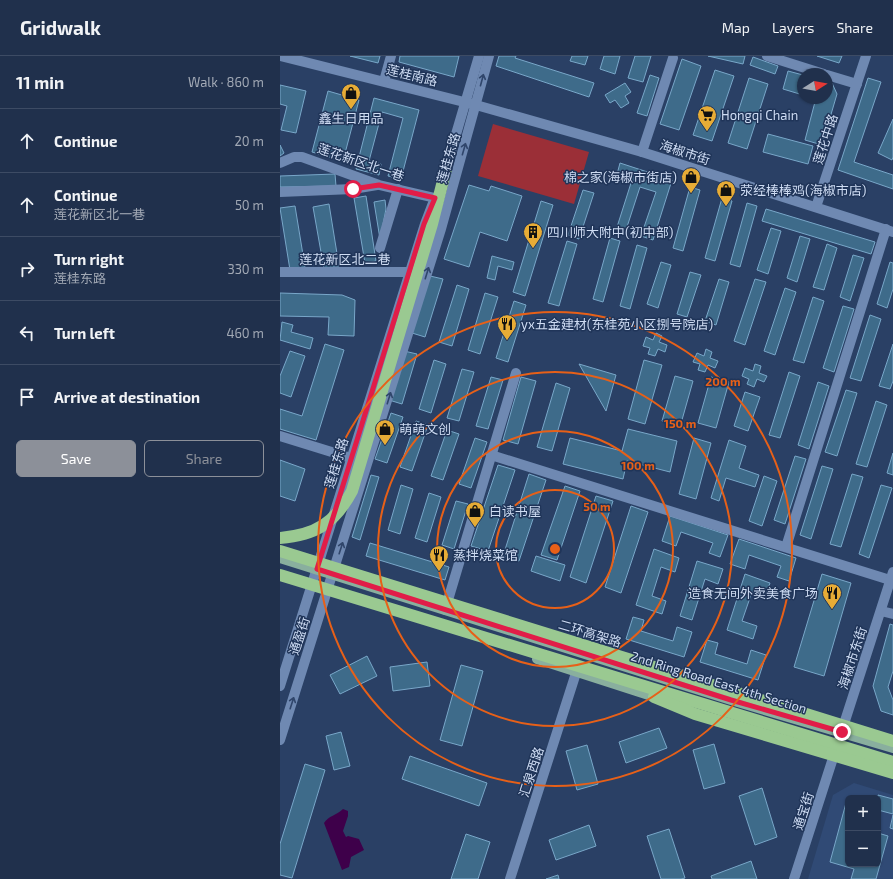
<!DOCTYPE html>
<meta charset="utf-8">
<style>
:root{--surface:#20304c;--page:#283853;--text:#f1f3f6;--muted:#a2a9b5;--line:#3d4b64;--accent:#8c9099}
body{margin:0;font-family:"Exo 2","Noto Sans SC",sans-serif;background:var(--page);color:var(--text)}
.controls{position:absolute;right:12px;bottom:12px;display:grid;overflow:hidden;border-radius:6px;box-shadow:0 1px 3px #0004}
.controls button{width:36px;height:36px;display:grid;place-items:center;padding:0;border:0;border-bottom:1px solid var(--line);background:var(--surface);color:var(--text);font:20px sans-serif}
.compass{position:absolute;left:517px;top:12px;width:36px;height:36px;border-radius:50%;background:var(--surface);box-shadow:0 1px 3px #0004;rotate:79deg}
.stop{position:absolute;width:12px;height:12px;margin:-9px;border:3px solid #e11d48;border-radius:50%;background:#fff}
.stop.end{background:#e11d48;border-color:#fff;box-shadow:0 1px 4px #0008}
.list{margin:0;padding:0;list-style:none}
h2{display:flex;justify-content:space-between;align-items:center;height:52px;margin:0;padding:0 16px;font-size:17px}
h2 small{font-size:13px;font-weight:400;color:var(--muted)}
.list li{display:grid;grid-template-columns:26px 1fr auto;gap:12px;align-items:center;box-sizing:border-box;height:64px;padding:0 16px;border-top:1px solid var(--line)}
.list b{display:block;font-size:15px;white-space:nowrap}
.list p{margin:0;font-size:13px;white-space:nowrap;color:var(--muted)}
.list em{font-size:13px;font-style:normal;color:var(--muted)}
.actions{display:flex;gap:8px;padding:12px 16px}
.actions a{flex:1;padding:9px 0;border:1px solid var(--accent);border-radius:6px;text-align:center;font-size:14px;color:var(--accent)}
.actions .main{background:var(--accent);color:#fff}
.icon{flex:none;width:22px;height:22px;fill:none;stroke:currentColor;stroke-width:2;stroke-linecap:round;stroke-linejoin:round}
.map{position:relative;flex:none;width:613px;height:823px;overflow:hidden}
header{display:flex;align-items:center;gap:24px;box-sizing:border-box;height:56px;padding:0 20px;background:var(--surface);border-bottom:1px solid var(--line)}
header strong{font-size:19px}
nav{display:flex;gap:22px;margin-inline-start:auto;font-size:14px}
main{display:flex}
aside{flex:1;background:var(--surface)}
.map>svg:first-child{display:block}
.built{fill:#304a75;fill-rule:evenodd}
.green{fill:#9b2f37}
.water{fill:#3e004a}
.building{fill:#3e6b8a;stroke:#79a7c9}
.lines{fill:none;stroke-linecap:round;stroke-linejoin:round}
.minor{stroke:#6f89b2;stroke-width:10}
.major{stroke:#89af9e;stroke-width:10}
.highway{stroke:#9ac991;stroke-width:12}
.oneway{stroke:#30466b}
.route{stroke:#e11d48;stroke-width:5}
.ring{fill:none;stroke:#e76018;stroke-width:2}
.labels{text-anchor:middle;stroke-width:3;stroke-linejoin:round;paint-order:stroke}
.street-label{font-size:13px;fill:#cedcf3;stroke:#203559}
.poi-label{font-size:13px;fill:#cedcf3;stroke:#203559;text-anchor:start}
.centre{fill:#e76018;stroke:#203559;stroke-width:2}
.ring-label{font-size:12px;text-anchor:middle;font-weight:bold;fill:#e76018;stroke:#203559;stroke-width:3;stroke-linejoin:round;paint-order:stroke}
</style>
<header>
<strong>Gridwalk</strong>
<nav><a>Map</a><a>Layers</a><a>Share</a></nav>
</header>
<main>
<aside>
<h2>11 min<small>Walk · 860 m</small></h2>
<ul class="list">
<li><svg class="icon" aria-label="ahead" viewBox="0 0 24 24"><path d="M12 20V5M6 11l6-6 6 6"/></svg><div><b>Continue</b></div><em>20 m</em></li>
<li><svg class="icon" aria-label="ahead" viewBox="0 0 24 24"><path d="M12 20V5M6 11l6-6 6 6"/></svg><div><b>Continue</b><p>莲花新区北一巷</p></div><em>50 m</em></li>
<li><svg class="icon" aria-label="right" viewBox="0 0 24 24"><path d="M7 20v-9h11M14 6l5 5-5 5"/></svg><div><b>Turn right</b><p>莲桂东路</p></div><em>330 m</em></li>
<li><svg class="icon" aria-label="left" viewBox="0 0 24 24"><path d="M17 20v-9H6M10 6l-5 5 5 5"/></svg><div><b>Turn left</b></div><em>460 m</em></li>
<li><svg class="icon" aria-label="arrive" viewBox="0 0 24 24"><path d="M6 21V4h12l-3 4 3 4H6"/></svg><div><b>Arrive at destination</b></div></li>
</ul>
<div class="actions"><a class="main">Save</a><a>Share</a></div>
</aside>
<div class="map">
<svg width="613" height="823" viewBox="0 0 613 823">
<rect width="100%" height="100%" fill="#2a4065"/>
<path class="built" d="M574,727l39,12v84h-85l25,-84zM568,742h30v66h-30z"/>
<polygon class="green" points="213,68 309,96 294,148 198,120"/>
<path class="water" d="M63,753l5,2v5l-5,15 3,6 2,-1 11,3 5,11 -13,7 -2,10 -7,3 -18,-47c4,-7 13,-8 19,-14z"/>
<g class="building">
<polygon points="70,0 100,0 98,7"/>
<polygon points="120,0 179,0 174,21 119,6"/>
<polygon points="219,0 236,0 235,2 314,27 309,41 216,10"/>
<polygon points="292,0 308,0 305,9 290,5"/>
<polygon points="324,0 340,0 335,18 320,13"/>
<polygon points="355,0 371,0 363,26 348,22"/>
<polygon points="428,0 465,0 463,8"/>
<polygon points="537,0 562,0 559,7"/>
<polygon points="473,1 498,10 495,18 470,9"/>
<polygon points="402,3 421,10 399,74 380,68"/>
<polygon points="435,14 454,20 432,85 413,79"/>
<polygon points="508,15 523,19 523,39 503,33"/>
<polygon points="370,19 379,22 367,60 357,57"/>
<polygon points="469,22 488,28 467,93 448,87"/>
<polygon points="588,22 601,26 574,106 613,119 613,133 558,114"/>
<polygon points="547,26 552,27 557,38 542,89 525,84 536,42 535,42 547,42"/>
<polygon points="345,27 351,36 345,40 349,47 341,52 335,44 330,47 325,39"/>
<polygon points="0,29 26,35 16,77 1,74 7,50 0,48"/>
<polygon points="48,35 79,44 63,105 32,96"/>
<polygon points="94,42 139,54 121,123 108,120 123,62 102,56 89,105 101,108 99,119 76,113"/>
<polygon points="613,63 613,101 612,104 598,97"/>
<polygon points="488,78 533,90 528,108 483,96"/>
<polygon points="0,89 4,97 0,100"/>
<polygon points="340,107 392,124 373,184 361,180 376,136 360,131 346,174 337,171 351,127 336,122"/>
<polygon points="55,118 56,130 0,131 0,120"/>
<polygon points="189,129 209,135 211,130 242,140 227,185 200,176 189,211 164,203"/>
<polygon points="410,131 420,134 403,195 393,192"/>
<polygon points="303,134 314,137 299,183 288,179"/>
<polygon points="86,140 96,205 85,207 74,142"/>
<polygon points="442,142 452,145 435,205 425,202"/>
<polygon points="105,144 106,153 100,183 94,146"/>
<polygon points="261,145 273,149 245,240 233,236"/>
<polygon points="467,147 477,150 460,211 450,208"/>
<polygon points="49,148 59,210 44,213 33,151"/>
<polygon points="15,150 25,211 10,214 0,152"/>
<polygon points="486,153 595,186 591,198 482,165"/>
<polygon points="491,172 501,175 488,218 477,214"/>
<polygon points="520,180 530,183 517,226 507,222"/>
<polygon points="330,182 340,185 323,246 313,243"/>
<polygon points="287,185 297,188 279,250 268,247"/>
<polygon points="547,188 557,192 544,234 533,231"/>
<polygon points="357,189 367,192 350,253 340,250"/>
<polygon points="573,199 584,202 570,245 560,241"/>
<polygon points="212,200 234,206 232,214 218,210 215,224 207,222"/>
<polygon points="381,206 391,209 378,252 367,248"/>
<polygon points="610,206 613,207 613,233 607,252 597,248"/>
<polygon points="410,216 421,219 407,261 397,258"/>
<polygon points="150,220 163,223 145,281 132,277"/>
<polygon points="439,223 449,226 436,269 425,265"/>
<polygon points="475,223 486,226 465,289 454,285"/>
<polygon points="177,229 189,233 172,290 159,286"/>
<polygon points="505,232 516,236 495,299 484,295"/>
<polygon points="0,237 62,239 75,244 74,280 48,279 49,261 0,260"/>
<polygon points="205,237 218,241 200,298 188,294"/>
<polygon points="533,241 544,245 524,307 513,304"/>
<polygon points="234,245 246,249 228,306 216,302"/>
<polygon points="563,250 574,253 554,316 543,312"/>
<polygon points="590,259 601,263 581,325 570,322"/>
<polygon points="2,266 13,269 11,276 33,282 30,293 0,284"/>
<polygon points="376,277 382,280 379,286 387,289 385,296 378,293 375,300 368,298 370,292 363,290 366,281 373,284"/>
<polygon points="45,288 64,294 36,384 0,373 0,353 22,360"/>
<polygon points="613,288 613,325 610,333 599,330"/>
<polygon points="426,293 432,296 430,302 438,305 435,312 428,309 425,316 418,314 420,308 413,306 417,297 424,300"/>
<polygon points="10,295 25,300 11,341 0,337 0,320"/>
<polygon points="124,295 137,298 122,348 109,344"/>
<polygon points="154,304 166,308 151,357 139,353"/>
<polygon points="364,304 382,309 365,368 348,363"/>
<polygon points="299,308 336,319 326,355"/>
<polygon points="475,308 481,310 479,317 487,320 484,326 477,323 474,331 467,328 469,323 462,320 465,312 473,315"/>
<polygon points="182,313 194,316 179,365 167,362"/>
<polygon points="509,316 520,320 500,382 489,379"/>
<polygon points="395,320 413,325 400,371 382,365"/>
<polygon points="211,321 223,324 208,373 196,370"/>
<polygon points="241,321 256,325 238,388 223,384"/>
<polygon points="431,321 449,326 436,372 418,367"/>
<polygon points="538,326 549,330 529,393 518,389"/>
<polygon points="276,327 290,332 272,395 257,391"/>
<polygon points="566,334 577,337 557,400 545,396"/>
<polygon points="465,336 480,341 468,375 454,370"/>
<polygon points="596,345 607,349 587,411 576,408"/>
<polygon points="111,357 123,361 107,407 95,403"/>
<polygon points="136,365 148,369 132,415 120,411"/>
<polygon points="348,373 397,385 390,416 347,405 343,423 283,408 290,382 342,395"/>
<polygon points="167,374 179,378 163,424 151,420"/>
<polygon points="195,382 207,386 191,432 179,428"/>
<polygon points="414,382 431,387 416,443 399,438"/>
<polygon points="449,384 466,390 459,412 479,419 475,431 446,422 439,445 431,442"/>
<polygon points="613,397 613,419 607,417"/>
<polygon points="515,400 526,403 505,468 494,464"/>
<polygon points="0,404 25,413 15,445 0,440"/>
<polygon points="218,409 235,414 208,495 191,490"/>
<polygon points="542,410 553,413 531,483 520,479"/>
<polygon points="249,418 266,424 239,505 223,500"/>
<polygon points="572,418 583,421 561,491 550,488"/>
<polygon points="91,419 99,421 80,484 72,481"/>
<polygon points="484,420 497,425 482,470 469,465"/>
<polygon points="121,429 133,433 120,478 108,474"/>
<polygon points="601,429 612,432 589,502 579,498"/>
<polygon points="285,430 300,435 277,504 261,499"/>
<polygon points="149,437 161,441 147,486 135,482"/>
<polygon points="316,440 333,445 306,527 290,521"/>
<polygon points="176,445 188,448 174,493 162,489"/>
<polygon points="351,450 368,456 341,537 325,531"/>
<polygon points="390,460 448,479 440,501 429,497 433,487 401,476 396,490 382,485"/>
<polygon points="459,483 516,502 509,525 497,521 501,510 469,499 465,513 450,508"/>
<polygon points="90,487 169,511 165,524 86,500"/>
<polygon points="374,493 399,502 395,516 381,511 372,540 386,545 382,558 356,549"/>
<polygon points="256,500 285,509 280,525 251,515"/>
<polygon points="417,505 443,513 438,528 425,523 412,564 400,560"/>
<polygon points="465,518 490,527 485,541 472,536 462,565 477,570 473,583 447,574"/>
<polygon points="542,518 571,527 544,620 514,611"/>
<polygon points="353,561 364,564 361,575 393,585 397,571 412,576 404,601 346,583"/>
<polygon points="610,568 613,569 613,615 608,631 613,644 613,659 601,655 593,630"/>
<polygon points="427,584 438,587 435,598 467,608 471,594 486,599 478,624 420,606"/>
<polygon points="87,600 97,620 60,638 50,619"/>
<polygon points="147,606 150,630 113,635 110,611"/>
<polygon points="181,609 203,615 182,690 160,684"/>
<polygon points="379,672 387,692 346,707 339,686"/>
<polygon points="61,676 70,710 54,714 46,680"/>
<polygon points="434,688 445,727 424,733 413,694"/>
<polygon points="307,689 318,728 297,734 286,695"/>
<polygon points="130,700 207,727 199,750 122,723"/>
<polygon points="25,708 45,714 12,822 0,819 0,788"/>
<polygon points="482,732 497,781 475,789 459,740"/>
<polygon points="598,739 613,743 613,758 598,754"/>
<polygon points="566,747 568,748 568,808 598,808 598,777 608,780 596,823 571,823 574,813 550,806"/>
<polygon points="613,759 613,773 610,772"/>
<polygon points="309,769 316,790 276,804 269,784"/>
<polygon points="389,773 405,822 401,823 381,823 367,780"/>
<polygon points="186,778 210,786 198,823 171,823"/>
<polygon points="471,805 477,823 432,823 431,820"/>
<polygon points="278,819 279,823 266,823"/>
</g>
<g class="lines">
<g class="minor">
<polyline points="1,0 196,49 362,96 613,176"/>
<polyline points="487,0 544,18"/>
<polyline points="547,19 577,28"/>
<polyline points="104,25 111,0"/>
<polyline points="362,96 393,2"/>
<polyline points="0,107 14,101 22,101 99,129 155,142"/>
<polyline points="164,119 199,0"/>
<polyline points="0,136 73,133 97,129"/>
<polyline points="536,151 586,0"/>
<polyline points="100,192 118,133"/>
<polyline points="0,216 130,216"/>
<polyline points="0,380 71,402"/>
<polyline points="211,399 610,524"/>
<polyline points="506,491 606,173"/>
<polyline points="165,554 236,317"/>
<polyline points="601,555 613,558"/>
<polyline points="0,630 145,168 153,147"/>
<polyline points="0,684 161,173 209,0"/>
<polyline points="230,823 296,617"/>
<polyline points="514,823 613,516"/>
</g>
<g class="major">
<polyline points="0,502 451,644 613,692"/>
<polyline points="257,603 381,643"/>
</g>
<g class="highway">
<path d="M0,482c36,-3 55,-15 72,-47l80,-267 14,-55"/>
<polyline points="0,495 613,685"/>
<polyline points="0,519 613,706"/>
<polyline points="374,641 415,658 613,717"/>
</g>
</g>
<defs><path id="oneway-shaft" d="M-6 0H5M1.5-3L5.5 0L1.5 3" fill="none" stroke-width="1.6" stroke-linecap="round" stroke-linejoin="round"/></defs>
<g class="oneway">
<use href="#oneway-shaft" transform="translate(202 24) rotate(-75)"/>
<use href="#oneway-shaft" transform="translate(184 93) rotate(-74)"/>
<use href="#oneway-shaft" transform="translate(147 217) rotate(-73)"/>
<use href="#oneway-shaft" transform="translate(109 342) rotate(-73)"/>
<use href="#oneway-shaft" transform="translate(61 492) rotate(-72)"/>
<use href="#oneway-shaft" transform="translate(12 647) rotate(-72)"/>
</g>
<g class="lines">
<polyline class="route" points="73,133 99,129 155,142 144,168 37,513 451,644 562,676"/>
</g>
<g class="ring">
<circle cx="275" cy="493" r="59"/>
<circle cx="275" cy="493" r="118"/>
<circle cx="275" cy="493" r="177"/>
<circle cx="275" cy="493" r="237"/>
</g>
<defs>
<symbol id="shop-pin" viewBox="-11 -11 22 30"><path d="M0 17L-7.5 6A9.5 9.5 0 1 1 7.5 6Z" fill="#e7ac36" stroke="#203559"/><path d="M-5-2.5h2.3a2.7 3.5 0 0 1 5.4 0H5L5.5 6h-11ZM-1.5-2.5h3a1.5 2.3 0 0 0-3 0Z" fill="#111"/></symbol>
<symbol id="supermarket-pin" viewBox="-11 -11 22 30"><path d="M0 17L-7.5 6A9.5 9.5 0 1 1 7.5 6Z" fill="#e7ac36" stroke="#203559"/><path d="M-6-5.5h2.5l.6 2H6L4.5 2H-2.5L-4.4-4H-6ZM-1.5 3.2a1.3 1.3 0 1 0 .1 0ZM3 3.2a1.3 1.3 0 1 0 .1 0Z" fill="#111"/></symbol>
<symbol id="building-pin" viewBox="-11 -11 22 30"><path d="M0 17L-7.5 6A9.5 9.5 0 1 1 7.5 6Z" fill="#e7ac36" stroke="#203559"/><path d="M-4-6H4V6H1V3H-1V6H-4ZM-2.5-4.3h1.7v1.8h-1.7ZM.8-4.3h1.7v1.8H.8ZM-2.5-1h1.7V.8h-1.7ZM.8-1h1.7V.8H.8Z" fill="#111"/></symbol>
<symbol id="restaurant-pin" viewBox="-11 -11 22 30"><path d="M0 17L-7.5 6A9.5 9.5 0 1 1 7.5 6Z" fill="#e7ac36" stroke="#203559"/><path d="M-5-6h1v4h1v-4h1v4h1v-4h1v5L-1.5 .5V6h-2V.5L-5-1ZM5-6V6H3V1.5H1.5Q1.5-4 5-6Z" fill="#111"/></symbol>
</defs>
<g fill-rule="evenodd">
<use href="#shop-pin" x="60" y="26" width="22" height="30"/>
<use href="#supermarket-pin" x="416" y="48" width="22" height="30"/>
<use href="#shop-pin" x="400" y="110" width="22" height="30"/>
<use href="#shop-pin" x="435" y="123" width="22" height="30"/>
<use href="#building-pin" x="242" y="165" width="22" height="30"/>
<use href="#restaurant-pin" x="216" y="257" width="22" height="30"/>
<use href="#shop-pin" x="94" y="362" width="22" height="30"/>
<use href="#shop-pin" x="184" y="444" width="22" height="30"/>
<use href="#restaurant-pin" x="148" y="488" width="22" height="30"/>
<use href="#restaurant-pin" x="541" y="526" width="22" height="30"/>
</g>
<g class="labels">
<g class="street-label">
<text transform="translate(132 19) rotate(14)" y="5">莲桂南路</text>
<text transform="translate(545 83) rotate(-72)" y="5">莲花中路</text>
<text transform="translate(405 96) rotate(18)" y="5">海椒市街</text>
<text transform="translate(168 102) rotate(-74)" y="5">莲桂东路</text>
<text transform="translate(81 106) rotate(19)" y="5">莲花新区北一巷</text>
<text x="65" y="208">莲花新区北二巷</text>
<text transform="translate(56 407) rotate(-73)" y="5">莲桂东路</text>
<text transform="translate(310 577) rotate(17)" y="5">二环高架路</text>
<text transform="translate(19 580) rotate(-72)" y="5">通盈街</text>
<text transform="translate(572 602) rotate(-72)" y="5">海椒市东街</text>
<text transform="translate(439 626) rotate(17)" y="5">2nd Ring Road East 4th Section</text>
<text transform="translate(251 716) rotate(-72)" y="5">汇泉西路</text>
<text transform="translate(523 755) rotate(-72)" y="5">通宝街</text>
</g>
<g class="poi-label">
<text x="441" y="64">Hongqi Chain</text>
<text x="71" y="67" text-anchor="middle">鑫生日用品</text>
<text x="397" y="126" text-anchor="end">棉之家(海椒市街店)</text>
<text x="460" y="139">荥经棒棒鸡(海椒市店)</text>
<text x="267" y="181">四川师大附中(初中部)</text>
<text x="241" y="273">yx五金建材(东桂苑小区捌号院店)</text>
<text x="119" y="378">萌萌文创</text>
<text x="209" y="460">白读书屋</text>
<text x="173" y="504">蒸拌烧菜馆</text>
<text x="538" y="542" text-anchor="end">造食无间外卖美食广场</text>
</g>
</g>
<circle cx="275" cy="493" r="6" class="centre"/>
<g class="ring-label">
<text x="443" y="330">200 m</text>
<text x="400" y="372">150 m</text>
<text x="358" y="414">100 m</text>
<text x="317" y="455">50 m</text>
</g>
</svg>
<div class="controls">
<button>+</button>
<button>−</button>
</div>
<svg class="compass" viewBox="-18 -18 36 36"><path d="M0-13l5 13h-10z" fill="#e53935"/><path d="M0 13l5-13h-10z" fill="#a2a9b5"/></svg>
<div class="stop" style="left:73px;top:133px"></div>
<div class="stop end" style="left:562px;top:676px"></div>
</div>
</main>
